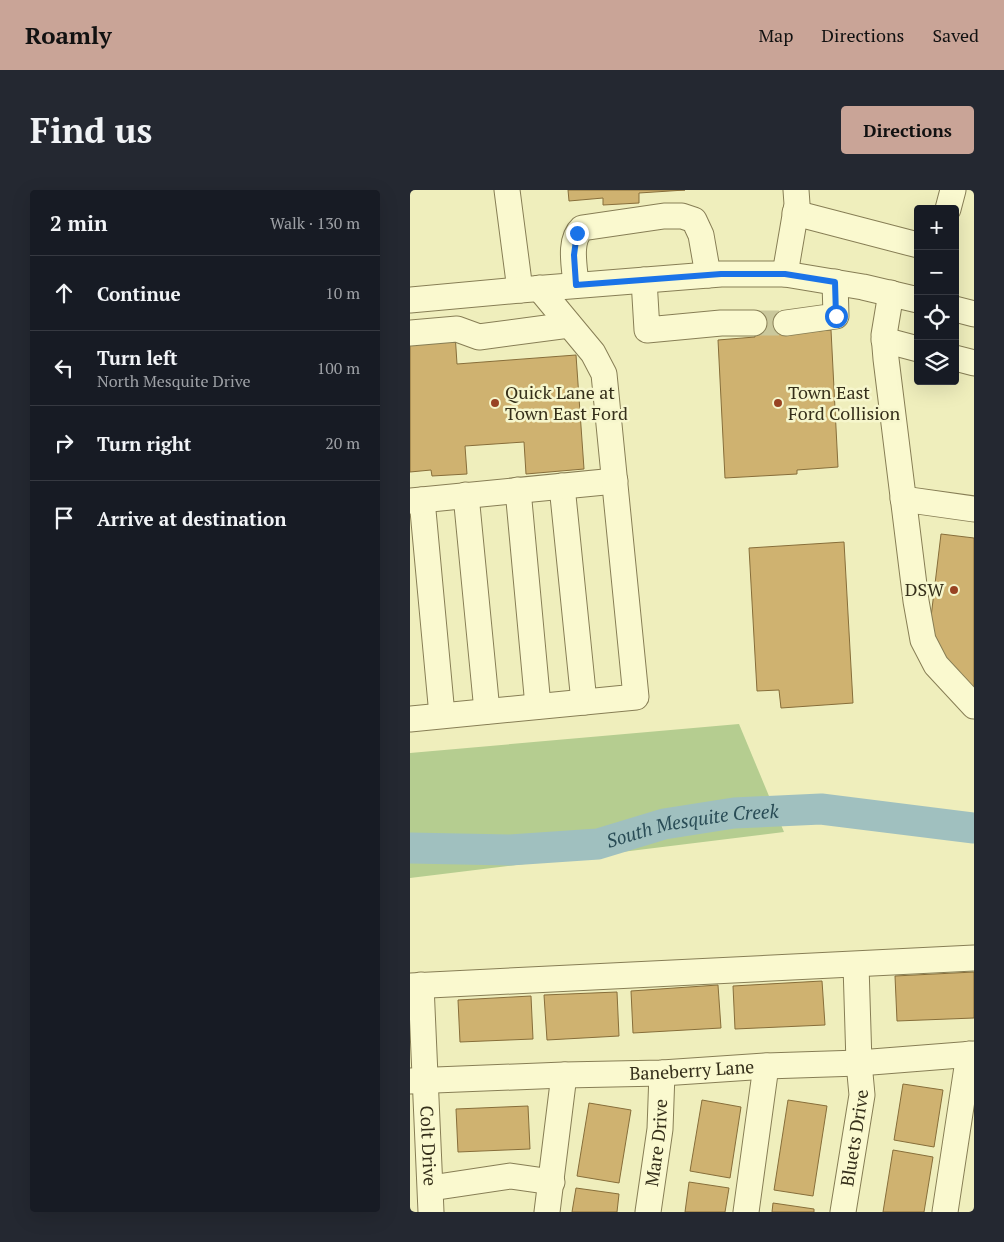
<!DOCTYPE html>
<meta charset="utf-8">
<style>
:root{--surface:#171b24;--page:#242831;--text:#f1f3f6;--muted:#9ea1a6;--line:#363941;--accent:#c9a497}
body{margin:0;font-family:"PT Serif",serif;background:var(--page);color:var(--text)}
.controls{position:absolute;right:15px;top:15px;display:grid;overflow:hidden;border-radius:5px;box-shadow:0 5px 20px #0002}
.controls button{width:45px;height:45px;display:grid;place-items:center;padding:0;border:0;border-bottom:1px solid var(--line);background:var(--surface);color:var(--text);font:25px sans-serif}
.stop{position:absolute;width:15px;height:15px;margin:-11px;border:4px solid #1a73e8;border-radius:50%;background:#fff}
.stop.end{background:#1a73e8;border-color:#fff;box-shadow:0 1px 5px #0008}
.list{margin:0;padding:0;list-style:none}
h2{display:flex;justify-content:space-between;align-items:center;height:65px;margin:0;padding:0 20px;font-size:21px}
h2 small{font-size:16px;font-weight:400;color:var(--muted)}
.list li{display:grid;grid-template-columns:32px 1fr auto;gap:15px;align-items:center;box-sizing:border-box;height:75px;padding:0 20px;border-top:1px solid var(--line)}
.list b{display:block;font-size:19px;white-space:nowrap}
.list p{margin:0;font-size:16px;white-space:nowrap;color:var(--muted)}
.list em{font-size:16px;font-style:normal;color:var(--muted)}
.icon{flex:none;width:28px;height:28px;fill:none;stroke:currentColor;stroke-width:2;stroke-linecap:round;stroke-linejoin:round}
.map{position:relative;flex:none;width:564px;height:1022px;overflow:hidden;border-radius:5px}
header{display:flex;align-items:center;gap:30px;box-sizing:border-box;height:70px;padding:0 25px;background:var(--accent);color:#111}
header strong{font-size:24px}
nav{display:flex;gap:28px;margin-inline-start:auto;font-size:18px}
.intro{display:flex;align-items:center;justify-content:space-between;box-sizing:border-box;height:120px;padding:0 30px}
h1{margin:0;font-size:35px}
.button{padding:12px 22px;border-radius:5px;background:var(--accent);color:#111;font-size:18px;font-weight:700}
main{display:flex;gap:30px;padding:0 30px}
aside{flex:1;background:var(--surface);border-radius:5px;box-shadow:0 5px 20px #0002}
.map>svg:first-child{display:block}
.green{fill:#b5cd90}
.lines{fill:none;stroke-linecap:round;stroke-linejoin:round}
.river{stroke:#a0c0bf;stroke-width:31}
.building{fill:#cfb270;stroke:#876e3a}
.minor-tunnel{stroke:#cac89c;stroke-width:25;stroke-dasharray:25 12;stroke-linecap:butt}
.minor-casing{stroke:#877e55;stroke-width:27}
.minor{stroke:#faf9cf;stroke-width:25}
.route{stroke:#1a73e8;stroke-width:6}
.poi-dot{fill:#984323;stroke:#f6f6cc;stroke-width:2}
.labels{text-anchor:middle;stroke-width:5;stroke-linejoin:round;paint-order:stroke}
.poi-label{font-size:18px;fill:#352f1a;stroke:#f6f6cc;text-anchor:start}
.street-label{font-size:18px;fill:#352f1a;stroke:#f6f6cc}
.water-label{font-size:19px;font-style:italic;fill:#294c56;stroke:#f6f6cc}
</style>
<header>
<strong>Roamly</strong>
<nav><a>Map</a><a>Directions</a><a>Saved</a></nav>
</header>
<div class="intro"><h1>Find us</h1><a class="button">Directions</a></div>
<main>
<aside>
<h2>2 min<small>Walk · 130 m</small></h2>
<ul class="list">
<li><svg class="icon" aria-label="ahead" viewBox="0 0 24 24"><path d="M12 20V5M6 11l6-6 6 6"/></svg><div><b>Continue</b></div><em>10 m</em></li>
<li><svg class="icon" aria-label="left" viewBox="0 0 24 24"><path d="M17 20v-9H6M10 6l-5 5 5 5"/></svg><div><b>Turn left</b><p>North Mesquite Drive</p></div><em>100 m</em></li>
<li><svg class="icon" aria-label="right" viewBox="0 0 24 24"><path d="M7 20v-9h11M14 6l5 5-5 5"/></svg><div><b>Turn right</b></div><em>20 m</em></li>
<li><svg class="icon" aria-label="arrive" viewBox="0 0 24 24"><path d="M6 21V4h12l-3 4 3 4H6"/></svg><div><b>Arrive at destination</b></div></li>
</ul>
</aside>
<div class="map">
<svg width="564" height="1022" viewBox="0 0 564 1022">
<rect width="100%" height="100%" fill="#efeebc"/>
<polygon class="green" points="329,534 374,642 0,688 0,563"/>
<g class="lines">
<path class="river" id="s1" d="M0,658l100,2 88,-6 66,-20 70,-11 87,-4 153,19"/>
</g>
<g class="building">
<polygon points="158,0 275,0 229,3 229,13 193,15 193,8 159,11"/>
<polygon points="375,124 376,143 421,140 428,277 387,280 387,284 315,288 308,150 345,147 344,125"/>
<polygon points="45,143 47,174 166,165 174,279 116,284 114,252 55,256 57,284 22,286 21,280 0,282 0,147"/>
<polygon points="531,344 564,348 564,501 518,452"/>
<polygon points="434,352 443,513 371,518 369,500 347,501 339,358"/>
<polygon points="564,782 564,828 487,831 485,786"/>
<polygon points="412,791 415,835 325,839 323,796"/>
<polygon points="308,795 311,838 223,843 221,801"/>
<polygon points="207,802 209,846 137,850 134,805"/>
<polygon points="121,806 123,849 50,852 48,810"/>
<polygon points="493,894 533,900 524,957 484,950"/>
<polygon points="292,910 331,917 320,988 280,981"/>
<polygon points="378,910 417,916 403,1006 364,1000"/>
<polygon points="179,913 221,920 209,993 167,986"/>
<polygon points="118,916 120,959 48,962 46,919"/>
<polygon points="483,960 523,967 514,1022 473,1022"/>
<polygon points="279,992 319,998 315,1022 275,1022"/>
<polygon points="166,998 209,1004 207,1022 162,1022"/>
<polygon points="363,1013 404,1019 404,1022 362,1022"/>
</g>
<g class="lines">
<polyline class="minor-tunnel" points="344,133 376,133"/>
<defs>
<g id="minor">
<polyline points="97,0 110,100"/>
<polyline points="538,19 543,0"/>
<polyline points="385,23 508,55"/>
<polyline points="375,84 387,14 386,0"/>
<polyline points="234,90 237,140 311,133 344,133"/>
<path d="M166,95c-1,-17 -8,-44 6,-57l82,-12h18l12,4 7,15 7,40"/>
<polyline points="481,103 474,145 476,169 506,411 513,450 526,475 564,516"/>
<polyline points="0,110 110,100 311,84 375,84 453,97 508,110"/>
<polyline points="545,119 564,124"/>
<polyline points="376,133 426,126 425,92"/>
<polyline points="0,143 47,139 69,147 159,135"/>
<polyline points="474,150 508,159"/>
<polyline points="545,168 564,173"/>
<polyline points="152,296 174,512"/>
<polyline points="108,300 128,516"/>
<polyline points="56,305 77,521"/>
<polyline points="493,309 564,319"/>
<polyline points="12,310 32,525"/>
<polyline points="0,311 205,291"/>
<polyline points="0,529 226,507 194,184 183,163 129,98"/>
<path id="s2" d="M11,795l10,227"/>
<polyline points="0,796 564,768"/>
<path id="s3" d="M0,891l154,-6 98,-2 104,-7 93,-3 115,-9"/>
<polyline points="21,998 100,986 142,992"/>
<polyline points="137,1022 154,885"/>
<path id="s4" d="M238,1022l12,-83 2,-56"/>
<polyline points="336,1022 356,876"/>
<path id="s5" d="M433,1022l19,-117 -3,-32 -3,-98"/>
<polyline points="535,1022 559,864"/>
</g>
</defs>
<use href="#minor" class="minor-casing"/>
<use href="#minor" class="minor"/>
</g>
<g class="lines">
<polyline class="route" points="167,43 164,65 166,95 311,84 375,84 425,92 426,126"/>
</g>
<g class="poi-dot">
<circle cx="85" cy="213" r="5"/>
<circle cx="368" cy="213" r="5"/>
<circle cx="544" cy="400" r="5"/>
</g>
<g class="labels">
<g class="poi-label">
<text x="95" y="209">Quick Lane at<tspan x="95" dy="21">Town East Ford</tspan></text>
<text x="378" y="209">Town East<tspan x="378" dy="21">Ford Collision</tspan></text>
<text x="534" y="406" text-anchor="end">DSW</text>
</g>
<g class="street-label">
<text dy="6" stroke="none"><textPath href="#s3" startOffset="282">Baneberry Lane</textPath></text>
<text dy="6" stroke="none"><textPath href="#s5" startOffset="75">Bluets Drive</textPath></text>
<text dy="6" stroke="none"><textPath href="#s4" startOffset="70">Mare Drive</textPath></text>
<text dy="6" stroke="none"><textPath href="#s2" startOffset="161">Colt Drive</textPath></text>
</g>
<g class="water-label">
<text dy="7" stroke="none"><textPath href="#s1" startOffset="285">South Mesquite Creek</textPath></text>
</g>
</g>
</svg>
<div class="controls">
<button>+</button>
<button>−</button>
<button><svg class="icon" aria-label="locate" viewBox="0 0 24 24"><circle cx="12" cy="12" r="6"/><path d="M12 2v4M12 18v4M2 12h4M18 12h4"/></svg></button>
<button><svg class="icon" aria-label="layers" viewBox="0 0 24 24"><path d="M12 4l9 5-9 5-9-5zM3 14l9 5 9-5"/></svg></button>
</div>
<div class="stop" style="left:426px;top:126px"></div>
<div class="stop end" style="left:167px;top:43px"></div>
</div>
</main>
